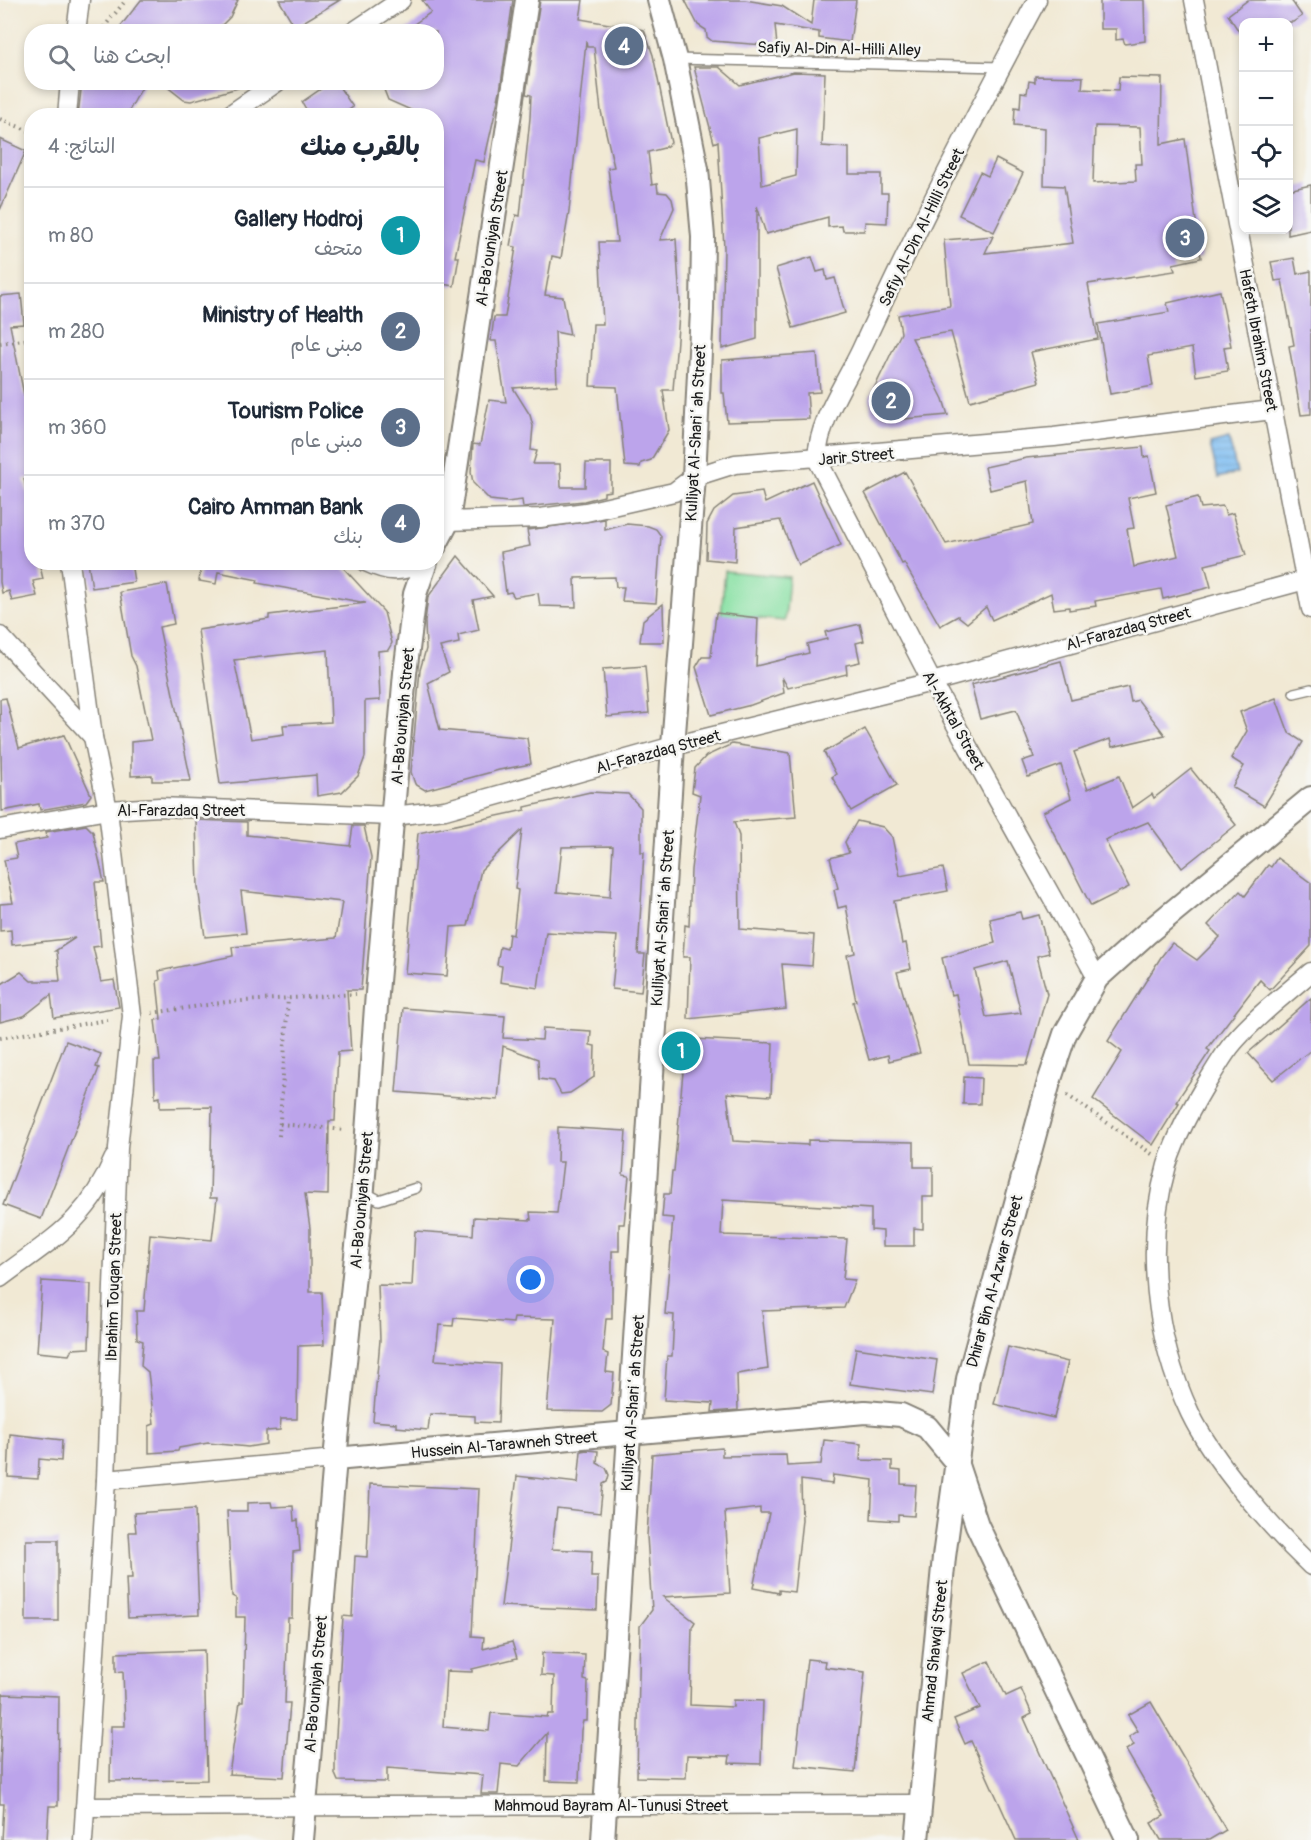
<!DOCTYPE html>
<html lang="ar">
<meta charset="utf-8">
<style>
:root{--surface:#fff;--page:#f6f6f7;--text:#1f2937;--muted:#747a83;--line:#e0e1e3;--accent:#b5179e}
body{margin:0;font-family:Pangolin,"Playpen Sans Arabic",sans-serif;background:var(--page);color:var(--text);direction:rtl}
.controls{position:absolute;right:18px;top:18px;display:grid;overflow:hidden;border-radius:12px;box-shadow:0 3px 9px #0003}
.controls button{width:54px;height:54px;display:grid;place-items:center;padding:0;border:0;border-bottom:2px solid var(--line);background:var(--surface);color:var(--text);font:30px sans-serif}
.you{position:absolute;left:531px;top:1280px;width:21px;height:21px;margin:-15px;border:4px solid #fff;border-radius:50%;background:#1a73e8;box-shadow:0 0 0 9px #1a73e833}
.badge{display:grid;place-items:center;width:39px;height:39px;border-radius:50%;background:var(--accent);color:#fff;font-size:20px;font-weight:700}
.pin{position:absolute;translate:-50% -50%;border:3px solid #fff;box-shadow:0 2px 6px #0006}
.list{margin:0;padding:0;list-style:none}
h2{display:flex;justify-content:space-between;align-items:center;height:78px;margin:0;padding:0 24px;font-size:26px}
h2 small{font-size:20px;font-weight:400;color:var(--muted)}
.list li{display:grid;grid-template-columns:39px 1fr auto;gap:18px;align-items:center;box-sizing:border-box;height:96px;padding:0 24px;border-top:2px solid var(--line)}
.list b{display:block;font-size:22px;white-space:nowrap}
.list p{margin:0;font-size:20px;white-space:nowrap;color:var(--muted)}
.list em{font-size:20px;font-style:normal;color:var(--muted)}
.icon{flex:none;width:33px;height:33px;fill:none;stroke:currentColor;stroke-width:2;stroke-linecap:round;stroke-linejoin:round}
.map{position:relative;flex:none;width:1311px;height:1840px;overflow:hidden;direction:ltr}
.search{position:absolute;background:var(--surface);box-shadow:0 3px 9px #0003;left:24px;top:24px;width:420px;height:66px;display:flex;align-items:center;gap:15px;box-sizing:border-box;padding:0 21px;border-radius:24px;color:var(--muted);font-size:22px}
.panel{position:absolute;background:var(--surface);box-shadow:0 3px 9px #0003;left:24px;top:108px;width:420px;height:462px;border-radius:24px;direction:rtl}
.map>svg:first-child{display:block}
.pitch{fill:#89e1a4;stroke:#527e60;stroke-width:1.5}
.water{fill:url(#water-rules);stroke:#4d6c87;stroke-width:1.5}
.building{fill:#bca4eb;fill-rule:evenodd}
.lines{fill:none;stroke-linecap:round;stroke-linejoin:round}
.service-casing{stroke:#868278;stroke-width:12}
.minor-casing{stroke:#868278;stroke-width:21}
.tertiary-casing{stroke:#868278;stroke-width:26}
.path{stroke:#868278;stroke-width:4;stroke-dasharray:1.5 4.5;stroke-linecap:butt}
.service{stroke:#fff;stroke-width:9}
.minor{stroke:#fff;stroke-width:18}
.tertiary{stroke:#fff;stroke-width:22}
.labels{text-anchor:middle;stroke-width:5;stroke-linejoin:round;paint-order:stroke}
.street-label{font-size:16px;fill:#1c1c1c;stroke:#f6f6f2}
</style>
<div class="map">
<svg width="1311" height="1840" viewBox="0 0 1311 1840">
<defs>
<pattern id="water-rules" width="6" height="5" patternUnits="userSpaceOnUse" patternTransform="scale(1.5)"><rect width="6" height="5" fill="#7ebdf2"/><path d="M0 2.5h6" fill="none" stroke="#6ca2cf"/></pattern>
</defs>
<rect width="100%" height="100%" fill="#f6f6f2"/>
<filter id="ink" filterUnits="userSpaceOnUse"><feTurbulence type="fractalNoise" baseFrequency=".0167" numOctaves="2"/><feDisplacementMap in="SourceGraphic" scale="12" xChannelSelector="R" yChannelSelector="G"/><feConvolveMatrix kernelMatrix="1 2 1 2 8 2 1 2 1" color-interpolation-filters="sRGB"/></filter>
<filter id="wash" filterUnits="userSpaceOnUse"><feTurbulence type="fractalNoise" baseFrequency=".008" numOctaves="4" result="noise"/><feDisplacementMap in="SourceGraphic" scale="24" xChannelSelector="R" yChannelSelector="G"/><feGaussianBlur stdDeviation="1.35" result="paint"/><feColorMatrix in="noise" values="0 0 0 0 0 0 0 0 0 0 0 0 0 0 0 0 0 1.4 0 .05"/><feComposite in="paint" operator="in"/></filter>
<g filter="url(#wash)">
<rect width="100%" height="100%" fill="#f1e9d4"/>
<polygon class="pitch" points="725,571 789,577 785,621 721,615"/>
<polygon class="water" points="1229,439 1237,473 1218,478 1210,444"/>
<g id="blocks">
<g class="building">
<polygon points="141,0 238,0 230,17 215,32 116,32"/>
<polygon points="279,0 340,0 295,27"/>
<polygon points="422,0 513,0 500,91 484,162 475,160 455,257 459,257 454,286 436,283 436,116 411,116 413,111 388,100 381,82 436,82 436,32 403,32 431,12"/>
<polygon points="540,0 583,0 580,19 644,30 653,55 671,143 664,148 648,152 652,185 657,184 658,192 667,193 672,199 674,208 660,240 676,239 680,302 673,390 663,390 669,430 651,460 641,463 640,467 625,466 617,387 590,386 593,324 603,324 599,242 617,242 608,168 614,167 601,111 594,47 587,47 586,41 569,212 561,258 552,256 545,295 563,297 570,335 555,332 557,385 513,388 530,415 533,426 531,450 537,451 533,464 560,464 561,487 585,487 586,463 611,463 611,491 604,492 604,496 584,501 523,507 522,500 507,502 490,500 473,483 471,472 473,444 480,445 489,400 506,402 496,341 491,341 494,317 505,317 516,247 510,246 516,215 520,216 530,118 531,95 526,94"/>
<polygon points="685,0 745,0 782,6 811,25 814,0 856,0 850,42 819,38 819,32 775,25 777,46 712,41 707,37 706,30 698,25"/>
<polygon points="1100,0 1144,0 1145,41 1125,44 1123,39 1116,40 1116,29 1100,29"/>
<polygon points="1248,0 1291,0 1302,16 1293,22 1244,22 1244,31 1240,33 1228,15"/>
<path d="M694,67h25l21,18 54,-13 31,1 -3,73 27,2v26h32v19h7l-1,30 -22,-1 -1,9h-21l-1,-5 -14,1v-10l-62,17 -9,-28v133l-35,10 2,-101 -6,-107 -4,2zM797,129l-1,47 -34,9 -3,-47z"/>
<path d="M1035,76l48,1 -1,12 36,2 1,-14 43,1 -1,66 24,-5 16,119 -28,6 2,7 -87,13 10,55 -67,13 8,30 -69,19 -19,-69 -39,6 31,61 5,16 -66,6 -11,-9 -1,-15 31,-64 -3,-18 52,-9 -6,-66 49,-4 -8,17 88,-10 -9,-57 -20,-1 1,-57 -31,-3 1,-18 5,1 1,-16 6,1 2,-12 6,1zM1095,126l45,1 2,37h-7l1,17 -43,2z"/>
<polygon points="82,82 145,82 126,116 78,116"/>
<polygon points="161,82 237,82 238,88 191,101 184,100"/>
<polygon points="331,82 336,82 353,107 340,116 310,116 302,102"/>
<polygon points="0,139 26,151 0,210"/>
<polygon points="996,159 1023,173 994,232 959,215 980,172 988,176"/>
<polygon points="1311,185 1311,230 1288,235 1288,190"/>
<polygon points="812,257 817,272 825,270 827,280 835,278 845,313 793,328 776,268"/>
<polygon points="1294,258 1297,274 1311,271 1311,414 1301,415 1289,346 1294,345 1282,280 1275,281 1271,262"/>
<polygon points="1220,291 1231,346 1224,347 1228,371 1196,376 1192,348 1148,356 1153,386 1110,394 1098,324 1169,312 1167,303"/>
<polygon points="21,294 24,324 10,325 24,395 28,394 32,412 32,478 24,479 32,511 32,562 39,562 43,579 33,581 37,596 12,601 9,591 2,593 0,582 0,296"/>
<polygon points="817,353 820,392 807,393 809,419 727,422 724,393 722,393 722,360"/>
<polygon points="1143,447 1144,457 1149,456 1156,492 1128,498 1134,528 1127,529 1134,567 1178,556 1166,505 1198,497 1201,508 1223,506 1226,515 1233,513 1246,555 1205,565 1211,587 1163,599 1161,589 1095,601 1096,606 1069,610 1069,607 1054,609 1051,593 992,620 986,607 967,623 958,616 940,626 904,563 902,564 865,493 905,472 946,544 1033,524 1027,481 990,490 985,467 1026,458"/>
<polygon points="812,481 841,545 798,565 780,520 736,527 735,562 706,559 707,524 714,511 733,496 762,492 765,503"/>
<polygon points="605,519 605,530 627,524 648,526 656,529 661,536 656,603 622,601 624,587 616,587 615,577 575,578 576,607 540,606 538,593 514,597 511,592 506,593 501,552 530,546 527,530"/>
<polygon points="458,556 493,596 473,600 479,630 458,635 459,643 440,647 449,672 428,683 440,730 527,738 531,764 499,770 425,790 415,784 411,772 420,670 426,649 425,622 428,597"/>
<polygon points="88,562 131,562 134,582 92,588"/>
<path d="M202,562h136l46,50 8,31 -4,7 -10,1 2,49 -15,1v56l-7,19 -16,16 -25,4 -1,-21 -96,9 -22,-154 71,-11v-4l97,-12 -109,-20 1,-3 -40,-8 -2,12 -17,-3zM328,650l3,72 -48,3 1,9 -33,5 -17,-79z"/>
<polygon points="167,584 174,624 159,627 191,781 152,781 152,775 131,776 131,742 151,740 136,666 131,656 120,592"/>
<polygon points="663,604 664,642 640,642 643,620"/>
<polygon points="716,613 758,618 756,666 809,653 807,644 827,639 825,632 860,624 864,641 856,643 860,662 846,665 847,674 788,688 782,677 784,693 751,705 711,715 696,667 702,657 711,657"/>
<polygon points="1061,661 1071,700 1128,687 1131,702 1138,700 1165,735 1112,747 1110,739 1074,752 1088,789 1119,776 1132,808 1152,794 1154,798 1191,769 1236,825 1182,868 1148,822 1105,840 1129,887 1091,906 1043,812 1071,798 1061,765 1028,777 1022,761 1034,757 1016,710 980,719 971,685"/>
<polygon points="645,666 649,713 607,717 603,669"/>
<polygon points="6,698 19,748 64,735 91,795 86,802 40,810 39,804 2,811 0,699"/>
<polygon points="1276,698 1289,733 1303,742 1264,806 1232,787 1244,766 1231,758 1247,731 1240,712"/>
<polygon points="865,729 897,785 851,811 832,777 836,774 824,752"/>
<polygon points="732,744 790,753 796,817 734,822 739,836 740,929 814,935 812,966 782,964 786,1009 688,1019 690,957 683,957 685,925 689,926 691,870 700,795 692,792 695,768 706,756"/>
<path d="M590,792l38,2 13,14v44h3l-6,102h7l-4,38 -29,-3 5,-53 -71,-4 -8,56 -38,-6 2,-16 -5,-1 3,-18 7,2 2,-15 4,1 5,-45 -3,-1 7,-59 -41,40 -13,56 -17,1 -4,49 -42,-3 13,-140 107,-23v-3zM613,846l-3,51 -53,-5 5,-45z"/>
<polygon points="196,820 247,822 247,835 350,846 353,826 364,826 371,857 361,990 347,990 351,1051 338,1052 335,1121 329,1121 328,1195 305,1194 310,1228 310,1292 322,1292 324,1345 298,1346 297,1419 281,1419 280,1430 266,1431 266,1444 248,1447 208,1443 179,1448 178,1451 149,1453 149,1426 154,1424 148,1372 141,1366 143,1341 137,1339 136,1311 144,1311 150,1234 212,1240 217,1198 210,1198 212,1107 160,1108 160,1097 155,1098 154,1061 160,1061 155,1020 161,1019 157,981 160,980 159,971 233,956 232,947 336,938 342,902 241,891 246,933 205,937 198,887"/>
<polygon points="857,821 883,827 892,837 900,876 943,868 948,891 894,901 902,944 906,943 911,969 897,972 920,1053 889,1061 888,1055 869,1060 853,1002 856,1001 847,955 855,953 846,906 838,908 834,890 838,888 830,858 849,853 845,842"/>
<polygon points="86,825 93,832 104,882 95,882 101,946 93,947 101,982 114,980 119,1007 54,1018 51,995 24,1016 0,1022 0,985 21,972 31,981 60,981 57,951 55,951 75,938 12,945 11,930 0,931 0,904 13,903 4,860 17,858 14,844 47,838 46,832"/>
<polygon points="1277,858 1311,883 1311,946 1270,990 1260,980 1207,1049 1210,1051 1176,1102 1179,1103 1153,1145 1093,1099 1122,1052 1108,1041 1161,957 1172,943 1197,960 1220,937 1208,925 1240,891 1245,896 1268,865 1271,867"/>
<path d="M1020,912l2,7 17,-4 10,38 -12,3 10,38 -20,71 -58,-1 -13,-70 -5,1 -9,-37 53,-15 -5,-24zM1008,961l13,52 -35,4 -11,-47z"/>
<polygon points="1311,998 1311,1050 1273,1080 1248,1053"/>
<polygon points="403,1008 505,1016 503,1038 542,1040 543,1028 591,1031 590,1045 595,1046 594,1077 570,1093 561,1094 554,1081 539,1079 538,1059 503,1046 498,1100 396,1092"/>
<polygon points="674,1038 773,1043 771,1096 727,1093 733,1141 808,1145 808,1140 914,1142 914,1167 933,1167 933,1197 923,1197 923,1229 914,1228 914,1246 883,1246 883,1231 871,1230 871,1209 723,1200 721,1235 847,1239 843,1279 855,1280 844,1308 762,1311 768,1369 737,1374 738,1410 712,1412 713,1403 664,1400 667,1356 672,1356 674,1315 665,1314 673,1218 662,1217 664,1194 670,1194 672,1171 674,1171 684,1061 673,1060"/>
<polygon points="66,1041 101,1054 96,1067 99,1068 41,1219 3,1205"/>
<polygon points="964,1077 981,1078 980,1104 963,1104"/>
<polygon points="558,1127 626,1131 623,1175 629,1176 624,1224 619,1224 619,1251 612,1251 612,1319 606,1319 603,1352 608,1354 606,1372 614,1373 611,1405 602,1412 547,1411 555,1319 514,1318 513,1323 454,1318 453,1326 439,1325 435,1360 500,1364 498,1423 475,1422 475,1416 430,1414 428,1430 396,1427 396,1423 373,1421 380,1340 378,1285 412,1286 415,1231 473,1235 474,1217 531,1220 530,1212 557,1213 563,1162 557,1162"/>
<polygon points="42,1281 91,1284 89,1348 72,1349 69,1355 37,1352"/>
<polygon points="1008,1347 1068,1362 1054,1418 994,1404"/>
<polygon points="856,1348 937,1360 932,1395 850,1384"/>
<polygon points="10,1434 62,1440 61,1461 39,1459 38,1479 8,1477"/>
<polygon points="824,1440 861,1444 860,1460 892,1461 892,1470 901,1471 901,1484 916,1485 914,1516 898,1515 898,1521 871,1519 873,1480 833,1475 832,1484 801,1480 802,1520 794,1592 779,1590 779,1593 753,1588 769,1513 760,1513 760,1508 725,1512 730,1593 663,1597 695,1622 692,1627 690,1705 733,1707 733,1700 763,1701 761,1764 729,1763 730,1756 687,1755 686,1778 637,1777 640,1626 652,1610 647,1536 652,1454 722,1448 722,1456 786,1455 787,1466 821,1464"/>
<polygon points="587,1450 598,1451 597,1463 606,1468 609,1475 607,1482 603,1484 600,1513 557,1508 552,1549 592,1551 591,1577 598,1577 597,1610 501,1606 517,1476 578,1483 581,1451"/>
<polygon points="370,1484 479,1489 472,1636 484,1637 483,1649 512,1642 517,1658 472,1669 472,1672 446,1671 443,1727 489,1731 491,1713 547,1717 548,1714 553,1714 554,1676 541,1675 542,1653 585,1655 584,1680 588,1681 587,1721 583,1721 581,1730 579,1782 546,1781 547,1733 519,1766 501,1764 498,1794 481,1794 483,1775 387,1768 387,1782 338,1781 335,1774 335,1753 343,1616 352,1617 355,1556 367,1557"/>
<polygon points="271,1502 272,1507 293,1506 294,1521 298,1520 300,1551 293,1552 292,1618 288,1618 285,1703 290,1703 284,1777 229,1774 240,1702 243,1702 245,1617 236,1617 236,1598 232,1596 227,1511 247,1511 247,1503"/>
<polygon points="195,1509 199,1615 128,1618 126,1578 132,1578 129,1532 136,1532 134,1513"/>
<rect x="26" y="1540" width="32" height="81"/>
<polygon points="204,1650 207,1780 110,1781 111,1726 125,1726 123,1671 116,1672 116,1653"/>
<polygon points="807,1659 825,1661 824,1667 865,1672 855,1772 795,1766"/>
<polygon points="989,1661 1006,1696 1021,1689 1032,1714 1024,1718 1079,1840 1016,1840 971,1741 965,1744 954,1719 980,1708 963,1673"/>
<polygon points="3,1694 59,1696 58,1806 49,1806 47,1840 2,1840 4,1804 0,1804 0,1767"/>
<polygon points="1151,1702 1226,1830 1209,1840 1161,1840 1151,1823 1164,1816 1126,1750 1134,1745 1129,1737 1138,1731 1128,1715"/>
</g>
</g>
</g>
<g filter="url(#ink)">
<use href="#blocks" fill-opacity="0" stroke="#868278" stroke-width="1.5"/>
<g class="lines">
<defs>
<g id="service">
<polyline points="675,59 1001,67"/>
<polyline points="1294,693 1311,689"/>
<polyline points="366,1193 379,1200 416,1188"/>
</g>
<g id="minor">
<path d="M1037,0c-62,115 -122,232 -176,350 -16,34 -43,71 -44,109l115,223 165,296"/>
<polyline points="1194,0 1311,609"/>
<polyline points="76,32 80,0"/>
<polyline points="353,32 401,0"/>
<polyline points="67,116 70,82"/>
<polyline points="228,116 277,82"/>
<polyline points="448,521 540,518 586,512 674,492 694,477 735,464 1054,437 1272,410"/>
<polyline points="70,562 93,737 108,810 132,1016 118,1148 106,1480 83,1840"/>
<path d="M366,562c21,10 36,12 55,0"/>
<polyline points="0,636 93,737"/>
<polyline points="0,829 108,810 159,807 393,816 445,810 673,746 932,682 1305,580"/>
<path d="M1311,972c-25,22 -55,44 -77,70 -9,10 -16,23 -23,34 -17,27 -34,58 -44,89 -23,80 -12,174 23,248 23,48 82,116 121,153"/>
<path d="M0,1278c53,-40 87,-56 114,-120"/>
<polyline points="106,1480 335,1459"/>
<polyline points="85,1807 919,1804"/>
</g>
<g id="tertiary">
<polyline points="436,544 448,521 527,0"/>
<polyline points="335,1459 865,1412 901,1415 927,1427 956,1462 977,1525 1128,1840"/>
<polyline points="302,1840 335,1459 363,1188 377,993 405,673 415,594 426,562"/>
<polyline points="603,1840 673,746 694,477 702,310 703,237 697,169 675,59 659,0"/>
<polyline points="917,1840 944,1557 968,1379 1049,1082 1065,1034 1097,978 1146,934 1311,798"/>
</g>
</defs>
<use href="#service" class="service-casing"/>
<use href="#minor" class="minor-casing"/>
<use href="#tertiary" class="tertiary-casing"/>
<g class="path">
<polyline points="100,32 126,0"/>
<polyline points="0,119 32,132"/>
<polyline points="0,343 32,339"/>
<polyline points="152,1013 227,1002 356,994"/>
<polyline points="0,1038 112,1019"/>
<polyline points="1067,1095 1152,1154"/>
<polyline points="280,1124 345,1130"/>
<polyline points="279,1136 288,998"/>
</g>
<use href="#service" class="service"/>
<use href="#minor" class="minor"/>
<use href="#tertiary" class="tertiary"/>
</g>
</g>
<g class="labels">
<g class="street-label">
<text transform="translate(839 48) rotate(1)" y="6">Safiy Al-Din Al-Hilli Alley</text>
<text transform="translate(921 227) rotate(-64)" y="6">Safiy Al-Din Al-Hilli Street</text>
<text transform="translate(491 238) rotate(-81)" y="6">Al-Ba'ouniyah Street</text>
<text transform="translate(1259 340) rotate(79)" y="6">Hafeth Ibrahim Street</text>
<text transform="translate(695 433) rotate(-87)" y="6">Kulliyat Al-Shariʻah Street</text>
<text transform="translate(856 456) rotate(-5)" y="6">Jarir Street</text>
<text transform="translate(1128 628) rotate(-15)" y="6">Al-Farazdaq Street</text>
<text transform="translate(402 716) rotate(-85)" y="6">Al-Ba'ouniyah Street</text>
<text transform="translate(954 720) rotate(61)" y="6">Al-Akhtal Street</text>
<text transform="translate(658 751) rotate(-15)" y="6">Al-Farazdaq Street</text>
<text x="181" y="816">Al-Farazdaq Street</text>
<text transform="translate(662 918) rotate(-86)" y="6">Kulliyat Al-Shariʻah Street</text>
<text transform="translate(361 1200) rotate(-85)" y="6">Al-Ba'ouniyah Street</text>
<text transform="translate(994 1281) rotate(-75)" y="6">Dhirar Bin Al-Azwar Street</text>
<text transform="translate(113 1287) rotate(-88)" y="6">Ibrahim Touqan Street</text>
<text transform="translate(632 1403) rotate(-86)" y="6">Kulliyat Al-Shariʻah Street</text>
<text transform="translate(504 1444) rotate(-5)" y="6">Hussein Al-Tarawneh Street</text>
<text transform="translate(934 1651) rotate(-84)" y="6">Ahmad Shawqi Street</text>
<text transform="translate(315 1684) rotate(-85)" y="6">Al-Ba'ouniyah Street</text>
<text x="611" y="1811">Mahmoud Bayram Al-Tunusi Street</text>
</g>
</g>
</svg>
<div class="controls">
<button>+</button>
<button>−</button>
<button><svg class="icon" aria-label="locate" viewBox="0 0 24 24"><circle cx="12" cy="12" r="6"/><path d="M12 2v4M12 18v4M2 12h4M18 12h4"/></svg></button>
<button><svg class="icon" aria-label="layers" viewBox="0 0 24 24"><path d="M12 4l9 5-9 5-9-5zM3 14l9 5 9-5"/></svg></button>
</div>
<div class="you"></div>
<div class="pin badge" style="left:681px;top:1051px;background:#0f9aa8">1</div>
<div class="pin badge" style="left:891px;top:401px;background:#5c6f8a">2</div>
<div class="pin badge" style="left:1185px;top:238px;background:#5c6f8a">3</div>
<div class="pin badge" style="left:624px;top:46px;background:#5c6f8a">4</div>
<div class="search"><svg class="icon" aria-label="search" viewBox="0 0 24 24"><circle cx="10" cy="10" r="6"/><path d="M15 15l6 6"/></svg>ابحث هنا</div>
<section class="panel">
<h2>بالقرب منك<small>النتائج: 4</small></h2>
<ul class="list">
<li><span class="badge" style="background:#0f9aa8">1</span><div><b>Gallery Hodroj</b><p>متحف</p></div><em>80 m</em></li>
<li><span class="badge" style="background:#5c6f8a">2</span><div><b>Ministry of Health</b><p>مبنى عام</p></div><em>280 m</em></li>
<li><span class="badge" style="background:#5c6f8a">3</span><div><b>Tourism Police</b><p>مبنى عام</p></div><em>360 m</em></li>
<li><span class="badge" style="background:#5c6f8a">4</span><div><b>Cairo Amman Bank</b><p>بنك</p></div><em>370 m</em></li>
</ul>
</section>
</div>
